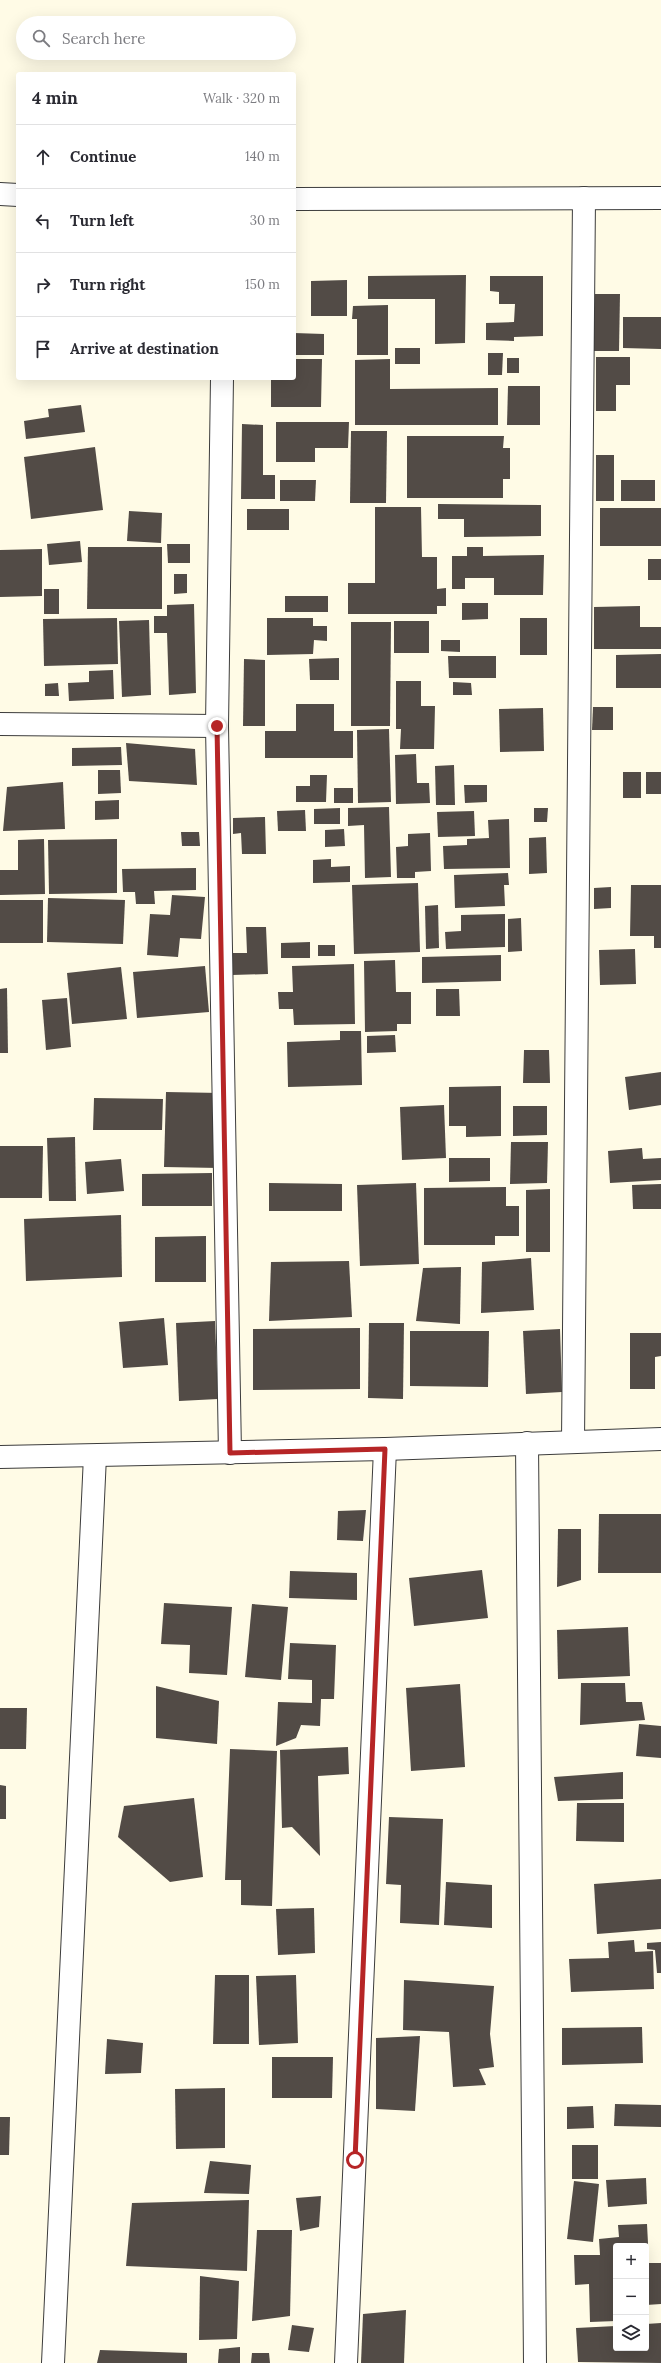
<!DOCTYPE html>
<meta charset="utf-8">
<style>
:root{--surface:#fff;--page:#f7f7f7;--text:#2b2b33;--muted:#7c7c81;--line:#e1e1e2}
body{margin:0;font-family:Lora,serif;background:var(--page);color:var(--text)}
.controls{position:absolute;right:12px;bottom:12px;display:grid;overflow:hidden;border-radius:4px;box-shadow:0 4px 16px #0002}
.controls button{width:36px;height:36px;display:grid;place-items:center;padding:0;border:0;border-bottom:1px solid var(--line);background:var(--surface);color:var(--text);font:20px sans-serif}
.stop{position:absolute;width:12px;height:12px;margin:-9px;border:3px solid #b62526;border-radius:50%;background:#fff}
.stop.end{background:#b62526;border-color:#fff;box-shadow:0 1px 4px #0008}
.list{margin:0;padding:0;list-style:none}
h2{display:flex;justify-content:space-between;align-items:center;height:52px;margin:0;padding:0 16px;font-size:17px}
h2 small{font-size:13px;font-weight:400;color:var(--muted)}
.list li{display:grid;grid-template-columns:26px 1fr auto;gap:12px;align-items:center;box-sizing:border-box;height:64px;padding:0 16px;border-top:1px solid var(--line)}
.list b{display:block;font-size:15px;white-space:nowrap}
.list em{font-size:13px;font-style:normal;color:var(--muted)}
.icon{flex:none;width:22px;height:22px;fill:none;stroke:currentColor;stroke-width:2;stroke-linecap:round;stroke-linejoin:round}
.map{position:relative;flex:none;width:661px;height:2363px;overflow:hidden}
.search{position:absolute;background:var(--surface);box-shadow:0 4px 16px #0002;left:16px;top:16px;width:280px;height:44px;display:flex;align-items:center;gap:10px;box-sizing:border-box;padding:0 14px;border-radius:22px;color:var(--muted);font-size:15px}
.panel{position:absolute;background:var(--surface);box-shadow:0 4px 16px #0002;left:16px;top:72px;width:280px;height:308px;border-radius:4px}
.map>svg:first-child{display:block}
.building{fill:#524b46}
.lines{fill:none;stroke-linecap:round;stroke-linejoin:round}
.street-casing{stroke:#3c3c3c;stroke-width:24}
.street{stroke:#fff;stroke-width:22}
.route{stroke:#b62526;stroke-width:5}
</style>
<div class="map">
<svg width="661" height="2363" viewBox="0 0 661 2363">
<rect width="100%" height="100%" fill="#fffbe6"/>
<g class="building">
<polygon points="466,275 465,343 435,344 435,299 368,299 368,276"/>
<polygon points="490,276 543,276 543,336 514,337 514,341 486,340 486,323 514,322 515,304 499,304 499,292 490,291"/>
<polygon points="347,280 347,316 311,316 311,281"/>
<polygon points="592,294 620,294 619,351 592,351"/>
<polygon points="388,305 388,355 357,355 357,319 352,319 353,306"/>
<polygon points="623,317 661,317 661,349 623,348"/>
<polygon points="294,333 324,334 324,355 294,355"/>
<rect x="395" y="348" width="25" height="16"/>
<polygon points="488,353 503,353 502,375 488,375"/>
<polygon points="596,357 630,357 630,385 616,385 616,411 596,411"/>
<rect x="507" y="358" width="12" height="15"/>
<polygon points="294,359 322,359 321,407 271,407 271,378 294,378"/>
<polygon points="390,359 390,389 498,388 498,425 355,425 355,360"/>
<polygon points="508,386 540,386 540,425 507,425"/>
<polygon points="81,405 85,432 26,439 24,421 49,417 48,409"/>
<polygon points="276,422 349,422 348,448 315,448 315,462 276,462"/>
<polygon points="242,424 263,425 263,475 275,475 275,499 241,499"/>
<polygon points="351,431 387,431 386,503 350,503"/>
<polygon points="407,436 504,436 503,448 510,448 510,479 503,479 503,498 407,498"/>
<polygon points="95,447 103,510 31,519 24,457"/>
<rect x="596" y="455" width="18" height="46"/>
<polygon points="280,480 316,480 315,501 280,501"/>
<rect x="621" y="480" width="34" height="21"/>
<polygon points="438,504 541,505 541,536 464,537 464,519 438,519"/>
<polygon points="375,507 421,507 422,557 437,557 437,589 446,588 446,606 437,606 437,614 348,614 348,583 375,583"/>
<rect x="600" y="508" width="61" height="38"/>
<rect x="247" y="509" width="42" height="21"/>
<polygon points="129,511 162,513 161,543 127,541"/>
<polygon points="80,541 82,562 49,565 47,544"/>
<polygon points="167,544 190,544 190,563 168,563"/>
<polygon points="88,547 162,547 162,609 87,609"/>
<polygon points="467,547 483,547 483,556 544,555 543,595 494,595 494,578 465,578 465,589 452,589 452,556 467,556"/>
<polygon points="42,549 42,596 0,597 0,550"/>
<rect x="648" y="559" width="13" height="21"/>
<polygon points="174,574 187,574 187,593 174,594"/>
<rect x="44" y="589" width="15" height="25"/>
<rect x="285" y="596" width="43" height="16"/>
<polygon points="462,603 488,603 488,619 462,620"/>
<polygon points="194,604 196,693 169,695 167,633 154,633 154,616 167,616 167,605"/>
<polygon points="640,606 640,627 661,627 661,649 594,649 594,607"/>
<polygon points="117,618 118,664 44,666 43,619"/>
<polygon points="267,618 313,618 313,626 327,626 327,641 314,640 313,654 267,655"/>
<rect x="520" y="618" width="27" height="37"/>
<polygon points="149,620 151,695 122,697 119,621"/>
<rect x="394" y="621" width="35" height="32"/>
<polygon points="351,622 391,622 390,726 351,726"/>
<polygon points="441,640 460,640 460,652 441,651"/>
<polygon points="661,654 661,688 616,688 616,655"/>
<polygon points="448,656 496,656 496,678 449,678"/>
<polygon points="339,658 339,680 310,680 309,659"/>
<polygon points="244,659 265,660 265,726 243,726"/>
<polygon points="113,670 114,699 69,701 68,683 89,682 89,671"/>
<polygon points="396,681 421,681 421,706 435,706 434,749 400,749 401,729 396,729"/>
<polygon points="453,682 471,683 472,695 453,695"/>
<polygon points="58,683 59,696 45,696 45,684"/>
<polygon points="296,704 334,704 334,731 353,731 353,758 265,758 265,731 296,731"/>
<polygon points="593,707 613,707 613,730 592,730"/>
<polygon points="543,708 544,751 500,752 499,709"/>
<polygon points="389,729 391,802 358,803 357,730"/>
<polygon points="126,743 195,749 197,785 129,781"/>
<polygon points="121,747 122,765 72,766 72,748"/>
<polygon points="416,754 417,783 429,783 430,803 396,804 395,755"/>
<polygon points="454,765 455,805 436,805 435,766"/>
<polygon points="98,770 120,770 121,793 98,794"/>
<rect x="623" y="772" width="18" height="26"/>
<rect x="646" y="772" width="15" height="22"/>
<polygon points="310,775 327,775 326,802 296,802 296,786 310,786"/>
<polygon points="63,782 65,829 3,831 7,787"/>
<polygon points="464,785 487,785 487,802 465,803"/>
<rect x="334" y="788" width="19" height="15"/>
<polygon points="119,800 119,819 95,820 95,801"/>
<polygon points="389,807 391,877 365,878 364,825 348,826 348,808"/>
<polygon points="340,808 340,824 314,824 314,809"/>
<polygon points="534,808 548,808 547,822 534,822"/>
<polygon points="305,810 306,831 278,831 277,811"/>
<polygon points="474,811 475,836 438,837 437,812"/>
<polygon points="265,817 266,854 242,854 241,833 233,834 233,818"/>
<polygon points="509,819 510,868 444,869 443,846 467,845 467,839 489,838 488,820"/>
<polygon points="344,829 345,846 325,847 325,830"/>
<polygon points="181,832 199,832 200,846 182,846"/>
<polygon points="430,833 431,871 415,872 415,878 397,878 396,847 408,846 408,834"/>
<polygon points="546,837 547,873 529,874 529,838"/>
<polygon points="44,839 45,894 0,895 0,870 18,870 18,840"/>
<polygon points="117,839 117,893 49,894 48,840"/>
<polygon points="331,859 331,867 350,866 350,882 313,883 313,860"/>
<polygon points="196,868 196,890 154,891 155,904 136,904 135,892 123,892 122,869"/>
<polygon points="508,873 509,885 504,885 505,906 455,908 454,875"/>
<polygon points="418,883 420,952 354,954 352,885"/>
<polygon points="631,885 661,885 661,948 654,948 654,936 630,936"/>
<polygon points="611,887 611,908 594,909 594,888"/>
<polygon points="172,895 205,897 201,939 180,938 178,957 147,955 150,914 170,915"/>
<polygon points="48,898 125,900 123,944 47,942"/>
<rect x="0" y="900" width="43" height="43"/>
<polygon points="438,905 439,948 426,949 425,906"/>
<polygon points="505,914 505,947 446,949 445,932 461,931 461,915"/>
<polygon points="521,918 522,951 508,952 508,919"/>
<polygon points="246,927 266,927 268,974 232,975 231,953 247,953"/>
<polygon points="310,942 310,958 281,958 281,943"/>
<rect x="318" y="945" width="17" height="11"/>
<polygon points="635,949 636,984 600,985 599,950"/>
<polygon points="501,955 501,981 422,983 422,957"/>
<polygon points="395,960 396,992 411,992 411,1024 397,1024 397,1031 365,1032 364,961"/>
<polygon points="354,964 355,1024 294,1025 293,1009 279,1009 278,992 293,992 292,966"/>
<polygon points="205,966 209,1012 137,1018 133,972"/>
<polygon points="121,967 127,1019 72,1024 67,973"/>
<polygon points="7,988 8,1053 0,1053 0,989"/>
<polygon points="436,989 459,989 460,1016 436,1016"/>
<polygon points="67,998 71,1047 46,1050 42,1000"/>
<polygon points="340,1031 361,1031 362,1085 288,1087 287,1042 340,1040"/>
<polygon points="395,1035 396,1052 367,1053 367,1036"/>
<polygon points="524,1050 549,1050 550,1083 523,1083"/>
<polygon points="661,1072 661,1105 629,1110 625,1077"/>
<polygon points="501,1086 501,1136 466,1137 466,1126 449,1126 449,1087"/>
<polygon points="166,1092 221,1093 219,1168 164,1167"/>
<polygon points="94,1098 163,1099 162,1130 93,1130"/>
<polygon points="444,1105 446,1158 402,1160 400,1107"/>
<polygon points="513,1106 547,1106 547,1135 513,1136"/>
<polygon points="75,1137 76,1201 49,1201 47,1138"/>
<polygon points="511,1142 548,1142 547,1183 510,1184"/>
<polygon points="0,1146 43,1146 42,1198 0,1198"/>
<polygon points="642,1148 643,1159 661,1158 661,1180 610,1183 608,1151"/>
<polygon points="449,1158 490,1158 490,1181 449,1182"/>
<polygon points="121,1159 124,1191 87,1194 85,1162"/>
<polygon points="212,1173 212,1206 142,1206 142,1174"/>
<polygon points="269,1183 342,1184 342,1211 269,1211"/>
<polygon points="416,1183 419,1264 360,1266 357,1185"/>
<polygon points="661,1184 661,1209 633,1209 632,1185"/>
<polygon points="506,1187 506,1206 519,1206 519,1236 495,1236 495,1245 424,1245 424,1188"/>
<polygon points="550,1189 550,1252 526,1252 526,1190"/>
<polygon points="121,1215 122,1277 26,1281 24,1219"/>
<polygon points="206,1236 206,1282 155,1282 155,1237"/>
<polygon points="531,1258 534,1310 481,1313 482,1262"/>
<polygon points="349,1261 352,1317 269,1321 271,1262"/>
<polygon points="461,1267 460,1324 416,1321 423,1268"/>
<polygon points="164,1318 168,1365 123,1368 119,1322"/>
<polygon points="215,1321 218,1399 179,1401 176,1323"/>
<polygon points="369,1323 404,1323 403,1399 368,1398"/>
<polygon points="360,1328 360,1389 253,1390 253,1329"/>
<polygon points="560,1329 562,1392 526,1394 523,1331"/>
<polygon points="410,1331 489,1331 488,1387 410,1386"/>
<polygon points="630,1333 661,1333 661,1356 655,1357 655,1389 630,1389"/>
<polygon points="366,1510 363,1541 337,1540 338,1511"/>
<polygon points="599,1514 661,1514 661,1573 598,1573"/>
<polygon points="558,1529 581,1529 581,1580 557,1587"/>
<polygon points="482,1570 488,1618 414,1626 409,1578"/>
<polygon points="290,1571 357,1573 357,1600 289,1598"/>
<polygon points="164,1603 232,1607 227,1675 189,1673 190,1645 161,1644"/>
<polygon points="252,1604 288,1607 281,1680 245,1677"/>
<polygon points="628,1627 630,1676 558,1679 557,1630"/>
<polygon points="290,1643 336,1645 334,1699 321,1699 320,1726 301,1725 296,1738 276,1746 278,1702 312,1703 312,1680 288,1679"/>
<polygon points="581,1683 625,1683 626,1702 642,1702 645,1720 580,1725"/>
<polygon points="460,1684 465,1767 411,1771 406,1688"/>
<polygon points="156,1686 219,1701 217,1744 156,1738"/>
<polygon points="0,1708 27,1708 26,1749 0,1749"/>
<polygon points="639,1724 661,1726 661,1758 636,1756"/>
<polygon points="348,1747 349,1774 318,1776 320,1856 292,1827 282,1828 280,1750"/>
<polygon points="230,1749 277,1751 272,1906 241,1905 241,1880 225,1880"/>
<polygon points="623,1772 623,1799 558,1801 554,1777"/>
<polygon points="0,1785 6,1786 6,1819 0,1819"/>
<polygon points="194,1798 203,1877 170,1882 118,1837 124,1806"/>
<polygon points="577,1803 624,1803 624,1842 576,1841"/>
<polygon points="389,1817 443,1819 439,1925 400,1923 401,1885 386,1884"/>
<polygon points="661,1879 661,1929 597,1934 594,1884"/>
<polygon points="446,1882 492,1885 492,1928 444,1925"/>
<polygon points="314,1908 315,1953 278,1955 276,1909"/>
<polygon points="634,1940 635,1952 653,1951 654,1989 571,1992 569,1959 609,1958 608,1942"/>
<polygon points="661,1942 661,1973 657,1973 655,1950 647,1949 647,1943"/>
<polygon points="215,1975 249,1975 249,2044 213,2044"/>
<polygon points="296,1975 298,2043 259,2045 256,1976"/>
<polygon points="404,1980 494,1986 490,2034 494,2067 479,2069 486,2085 453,2087 449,2032 403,2030"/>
<polygon points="642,2027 643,2063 562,2065 562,2028"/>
<polygon points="420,2036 415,2111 376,2109 376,2038"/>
<polygon points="107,2039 143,2043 141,2073 105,2074"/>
<polygon points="272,2057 333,2057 332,2098 272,2098"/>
<polygon points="225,2088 225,2148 176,2149 175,2089"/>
<polygon points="615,2104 661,2105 661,2127 614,2126"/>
<polygon points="593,2106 594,2128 567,2129 567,2107"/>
<polygon points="0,2117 10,2117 9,2155 0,2155"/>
<rect x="572" y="2145" width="26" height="34"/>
<polygon points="210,2161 251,2165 249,2194 204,2193"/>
<polygon points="646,2178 647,2204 608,2207 606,2180"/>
<polygon points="574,2181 599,2184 593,2242 567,2239"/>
<polygon points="321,2196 319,2227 300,2231 296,2198"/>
<polygon points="249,2200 247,2271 126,2266 132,2203"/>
<polygon points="647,2224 649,2263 661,2263 661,2304 646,2305 646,2246 616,2246 616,2321 590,2322 589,2284 575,2285 574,2255 600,2255 599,2239 619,2237 618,2225"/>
<polygon points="257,2230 292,2230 290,2316 252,2321"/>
<polygon points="200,2276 239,2281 237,2339 199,2340"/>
<polygon points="406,2310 404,2363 361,2363 363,2314"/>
<polygon points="661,2323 661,2363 578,2362 576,2328 616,2326 616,2348 646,2348 646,2324"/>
<polygon points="292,2325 314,2328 309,2352 288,2350"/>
<polygon points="240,2347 240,2363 218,2363 219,2349"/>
<polygon points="100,2350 187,2353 187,2363 97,2363"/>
<polygon points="252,2353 269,2353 270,2363 251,2363"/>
</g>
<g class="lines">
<defs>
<g id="street">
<polyline points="0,194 18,195"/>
<polyline points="294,199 661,198"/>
<polyline points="222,378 217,726 230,1453"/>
<polyline points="0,724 217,726"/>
<polyline points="573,1442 584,198"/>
<polyline points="527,1443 535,2363"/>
<polyline points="0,1457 385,1449 661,1439"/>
<polyline points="53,2363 95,1456"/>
<polyline points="346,2363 385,1449"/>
</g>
</defs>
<use href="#street" class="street-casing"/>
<use href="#street" class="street"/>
</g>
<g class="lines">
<polyline class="route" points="217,726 230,1453 385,1449 355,2160"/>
</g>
</svg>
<div class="controls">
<button>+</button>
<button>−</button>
<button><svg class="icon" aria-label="layers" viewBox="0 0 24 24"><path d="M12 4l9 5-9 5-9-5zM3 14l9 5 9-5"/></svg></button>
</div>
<div class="stop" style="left:355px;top:2160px"></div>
<div class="stop end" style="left:217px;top:726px"></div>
<div class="search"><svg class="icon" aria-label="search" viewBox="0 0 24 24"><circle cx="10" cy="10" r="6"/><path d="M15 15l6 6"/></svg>Search here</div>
<section class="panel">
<h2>4 min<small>Walk · 320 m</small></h2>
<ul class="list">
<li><svg class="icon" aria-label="ahead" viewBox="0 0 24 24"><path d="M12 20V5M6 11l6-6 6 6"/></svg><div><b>Continue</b></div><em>140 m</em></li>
<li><svg class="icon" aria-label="left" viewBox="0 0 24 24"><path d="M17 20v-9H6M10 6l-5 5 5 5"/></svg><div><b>Turn left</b></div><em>30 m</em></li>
<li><svg class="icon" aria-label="right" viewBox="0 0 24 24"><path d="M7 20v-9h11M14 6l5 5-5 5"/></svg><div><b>Turn right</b></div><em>150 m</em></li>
<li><svg class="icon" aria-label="arrive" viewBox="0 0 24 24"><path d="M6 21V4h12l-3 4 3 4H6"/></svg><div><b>Arrive at destination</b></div></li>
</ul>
</section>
</div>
